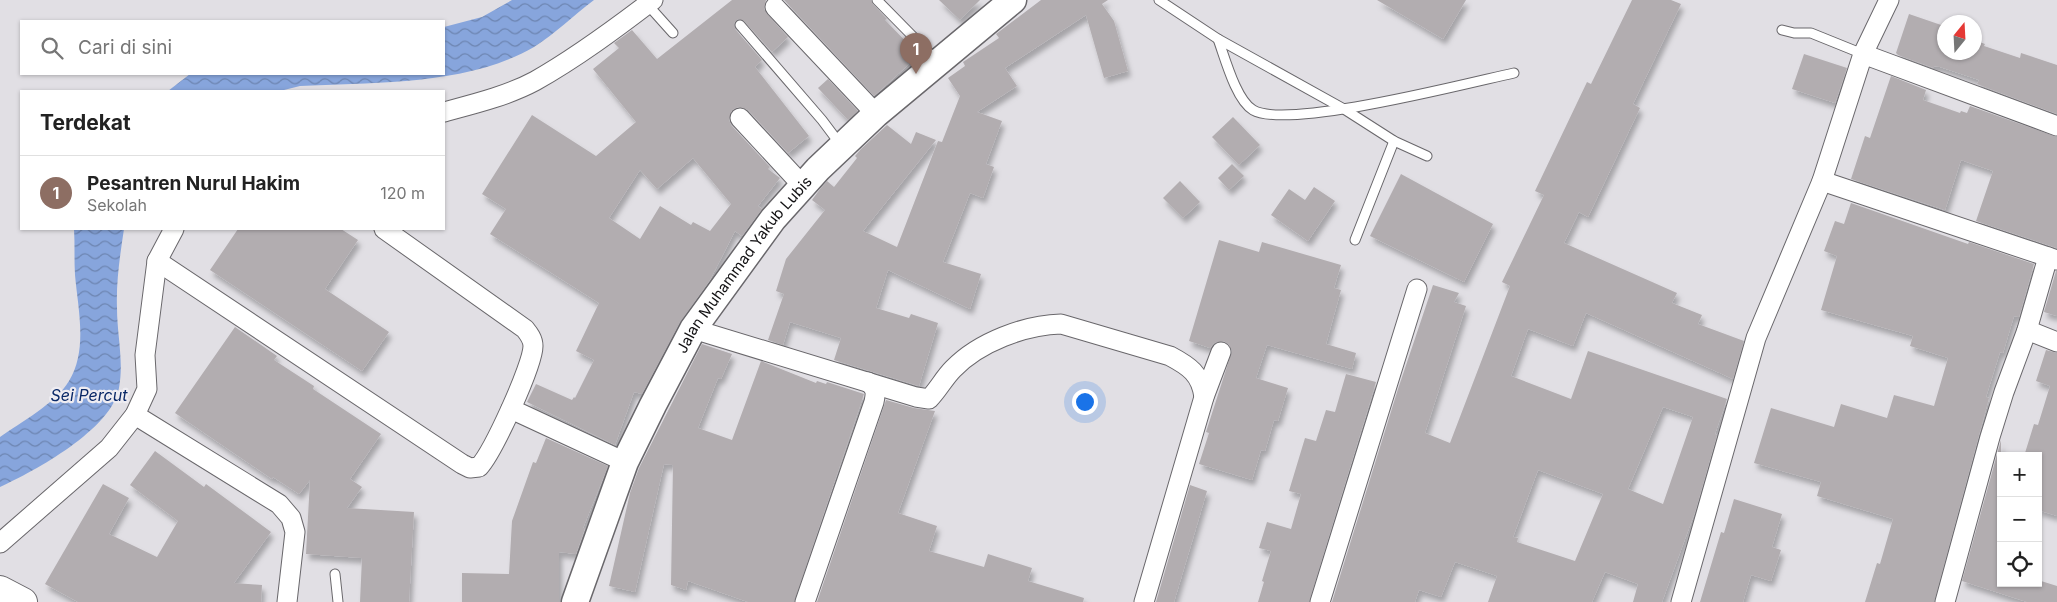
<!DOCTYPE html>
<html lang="id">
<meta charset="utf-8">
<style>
:root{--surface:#fff;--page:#f6f6f6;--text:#222;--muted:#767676;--line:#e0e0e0;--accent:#0b8043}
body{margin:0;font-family:Inter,sans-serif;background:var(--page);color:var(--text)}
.controls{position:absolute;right:15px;bottom:15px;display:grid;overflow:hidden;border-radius:0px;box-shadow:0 1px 4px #0004}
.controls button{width:45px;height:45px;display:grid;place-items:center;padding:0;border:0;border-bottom:1px solid var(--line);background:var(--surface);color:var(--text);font:25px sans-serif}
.compass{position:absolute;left:1937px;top:15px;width:45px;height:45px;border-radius:50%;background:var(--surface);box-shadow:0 1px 4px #0004;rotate:18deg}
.you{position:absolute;left:1084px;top:401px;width:18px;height:18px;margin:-12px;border:4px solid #fff;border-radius:50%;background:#1a73e8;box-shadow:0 0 0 8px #1a73e833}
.badge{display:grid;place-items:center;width:32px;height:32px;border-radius:50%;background:var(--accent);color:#fff;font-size:16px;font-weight:700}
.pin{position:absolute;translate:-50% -41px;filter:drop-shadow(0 1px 2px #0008)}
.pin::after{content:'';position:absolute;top:26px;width:18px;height:15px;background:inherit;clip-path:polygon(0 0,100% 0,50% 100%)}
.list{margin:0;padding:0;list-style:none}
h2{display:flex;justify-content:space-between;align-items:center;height:65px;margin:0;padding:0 20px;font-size:21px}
h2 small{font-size:16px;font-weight:400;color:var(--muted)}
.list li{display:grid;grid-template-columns:32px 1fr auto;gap:15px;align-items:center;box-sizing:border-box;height:75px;padding:0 20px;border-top:1px solid var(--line)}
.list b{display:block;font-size:19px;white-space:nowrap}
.list p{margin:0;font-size:16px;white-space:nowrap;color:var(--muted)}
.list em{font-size:16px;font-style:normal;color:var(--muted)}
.icon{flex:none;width:28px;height:28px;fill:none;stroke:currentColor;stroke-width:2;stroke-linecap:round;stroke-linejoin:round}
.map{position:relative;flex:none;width:2057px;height:602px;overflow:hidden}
.search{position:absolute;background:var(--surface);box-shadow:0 1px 4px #0004;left:20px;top:20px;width:425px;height:55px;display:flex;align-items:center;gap:12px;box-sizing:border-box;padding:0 18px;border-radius:0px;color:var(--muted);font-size:19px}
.panel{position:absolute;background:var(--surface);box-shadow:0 1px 4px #0004;left:20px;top:90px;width:425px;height:140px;border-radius:0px}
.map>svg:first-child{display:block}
.water{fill:url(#water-waves)}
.building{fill:#b2adb0;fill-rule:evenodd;filter:url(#shadow)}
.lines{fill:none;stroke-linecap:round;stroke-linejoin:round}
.lane-casing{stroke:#69676b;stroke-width:11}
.street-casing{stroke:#69676b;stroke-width:21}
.secondary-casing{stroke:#69676b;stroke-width:29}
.highway-casing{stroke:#69676b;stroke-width:30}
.lane{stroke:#fff;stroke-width:9}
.street{stroke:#fff;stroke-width:19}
.secondary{stroke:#fff;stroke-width:26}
.highway{stroke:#fff;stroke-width:28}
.labels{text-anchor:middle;stroke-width:4.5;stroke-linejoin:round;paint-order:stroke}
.street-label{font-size:15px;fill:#121113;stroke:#eeecf1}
.water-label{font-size:16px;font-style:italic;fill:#092867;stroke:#eeecf1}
</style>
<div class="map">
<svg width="2057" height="602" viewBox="0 0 2057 602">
<defs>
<pattern id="water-waves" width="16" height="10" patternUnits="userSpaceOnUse" patternTransform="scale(1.25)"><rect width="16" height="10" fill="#87a5dc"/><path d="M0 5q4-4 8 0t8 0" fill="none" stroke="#6d85b1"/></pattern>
<filter id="shadow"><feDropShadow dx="3" dy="5.5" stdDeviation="2.5" flood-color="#0004"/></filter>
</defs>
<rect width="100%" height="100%" fill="#e1dfe4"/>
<g class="water">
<path d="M512,0h82c-20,15 -39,34 -60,47 -68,39 -159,35 -234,39l-20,5h-112l22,-17h254v-47l38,-10z"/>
<path d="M74,229h50c-4,26 -8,53 -7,79 0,27 7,53 2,80 -7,41 -84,83 -119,99v-50c21,-15 55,-33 69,-56 19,-31 9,-72 6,-106 -1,-15 0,-31 -1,-46z"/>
</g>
<g class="building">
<path d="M732,0h34l-2,9 3,5 21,23 -16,15 -28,-31 -6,-2 -4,4 1,6 27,31 -7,7 54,69 -21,17 -40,-43 -10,-3 -6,3 -3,10 2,5 39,42 -2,2 12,9 -22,28 4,3 -20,27 -7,-5 -25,49 -30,42 -38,72 -8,-2 -19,53 -88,-43 9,-18 36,16 2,-3 1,1 19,-38 -18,-9 23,-48 -109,-69 16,-25 -24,-15 50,-79 64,41 40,-34 -43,-53 26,-21 -5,-5 18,-13 25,29zM693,158l38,46 -21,27 -17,-9 -2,3 -31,-19 -20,33 -31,-21 31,-48 17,19z"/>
<polygon points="784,0 871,0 873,4 887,19 885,20 919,55 874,96"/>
<polygon points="939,0 980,0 960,20"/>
<polygon points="1041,0 1108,0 1102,4 1114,21 1128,71 1104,78 1086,15 1005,68 1017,86 977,112 1002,121 986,164 994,167 983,198 970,193 943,262 981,274 970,309 888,270 876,308 909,318 911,314 938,323 919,386 834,360 841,338 790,322 783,345 768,340 784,294 776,291 786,259 825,210 812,200 820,189 827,181 834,187 857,158 855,156 861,149 887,125 911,144 916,132 936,140 863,231 897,247 938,141 942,142 960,96 948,78 965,66 963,62 999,38 996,34"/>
<polygon points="1377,0 1466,0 1443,39"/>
<path d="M1632,0h39l10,4 -48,100 7,4 -52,109 -9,-5 -15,31 113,50 -5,10 30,12 -4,9 46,17 -11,38 -147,-66 -13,33 -45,-17 -17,47 60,23 17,-48 139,48 -12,35 2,1 -21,74 -34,93h-29l5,-18 -33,-12 -13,30h-104l9,-26 -42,-14 -14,35 -22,-7 -4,12h-83l66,-213 35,-104 26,8 -5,9 12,4 -41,127 25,10 60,-157 -8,-4 42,-87 -9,-4 52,-109 4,2zM1663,407l30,10 -30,87 -35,-15zM1538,470l65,24 -28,67 -58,-19 1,-4 -5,-1z"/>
<polygon points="1909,14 1944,26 1944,52 1974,52 1974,40 1985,44 1984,46 2020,58 2021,53 2057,65 2057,114 1977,84 1979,80 1940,67 1934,66 1934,68 1898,55 1896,53"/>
<polygon points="1804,54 1847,68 1835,103 1792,89"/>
<polygon points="1891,76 1926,90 1923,100 1960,113 1961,111 1967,113 1970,106 2057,137 2057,248 1976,221 1993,171 1961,160 1945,210 1851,179 1865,136 1870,138"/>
<polygon points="828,79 858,111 848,120 818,88"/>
<polygon points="1233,117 1260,145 1239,165 1212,137"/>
<polygon points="1232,164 1244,176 1229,190 1218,178"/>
<polygon points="1401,174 1493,224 1464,282 1370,236"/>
<polygon points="1180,181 1200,202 1183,218 1163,198"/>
<polygon points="1314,187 1335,201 1308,241 1271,215 1289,189 1305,200"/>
<polygon points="1851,203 1968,244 1969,242 2034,264 2019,317 2014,316 2003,353 2000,352 1986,397 1989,398 1934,602 1865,602 1877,563 1880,564 1893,519 1817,496 1821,482 1754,463 1771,408 1834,427 1841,404 1887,418 1894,395 1934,406 1948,358 1910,346 1913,336 1821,310 1837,256 1824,251 1835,221 1844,224"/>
<polygon points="238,229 341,229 358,240 325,289 389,332 362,371 210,270"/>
<polygon points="1219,240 1259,252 1262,242 1341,265 1334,288 1341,290 1326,344 1356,353 1352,369 1267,345 1256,378 1288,388 1278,421 1274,420 1265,451 1261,450 1252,480 1199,464 1209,433 1206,432 1232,351 1229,345 1224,341 1214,343 1210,348 1189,341"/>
<polygon points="2056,271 2057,271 2057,316 2044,312"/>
<polygon points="235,327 277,356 274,360 314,386 313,389 381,434 350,479 362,487 347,508 414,512 409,602 360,602 362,558 306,554 310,480 299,494 273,477 272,479 175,413"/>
<polygon points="702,344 732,354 721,379 718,378 698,428 732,440 761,361 816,383 817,381 826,384 827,382 864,394 794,602 748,602 688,581 686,590 671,585 673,465 664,464 635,592 609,586 630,493 639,468"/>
<polygon points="2046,350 2057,353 2057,516 2038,510 2038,456 2025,453 2034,424 2038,425 2050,386 2036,381"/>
<polygon points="1346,374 1376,382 1309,602 1258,602 1264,582 1262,581 1271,551 1259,548 1267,522 1291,529 1301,494 1289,491 1305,438 1316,441 1326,410 1335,412"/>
<polygon points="886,400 914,408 935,411 898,513 937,526 929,551 984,567 988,554 1032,568 1028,581 1084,598 1083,602 817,602"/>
<polygon points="546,438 608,466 583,528 585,528 576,554 559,552 559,602 462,602 462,573 509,574 512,521 533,462 536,463"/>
<polygon points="2001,440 2001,583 2040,583 2041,581 2057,586 2057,602 2027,602 1962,581"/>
<polygon points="155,451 204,487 206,484 271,532 234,583 262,585 261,602 78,602 45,584 103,484 129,498 109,534 157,557 178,521 130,485"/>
<polygon points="1190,485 1207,491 1194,535 1174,602 1156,602"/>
<polygon points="1734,499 1782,514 1772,547 1781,550 1771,581 1751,575 1743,602 1700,602 1721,532 1724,533"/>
</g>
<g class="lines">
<defs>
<g id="lane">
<polyline points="877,0 937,61"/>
<polyline points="1159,0 1218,39 1344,109 1394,141 1427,156"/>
<polyline points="647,4 673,33"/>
<polyline points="740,25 822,120 840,144"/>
<polyline points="1782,30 1794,33 1811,33 1863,54"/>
<path d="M1218,39c7,19 18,61 35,71 34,20 215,-27 261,-37"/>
<polyline points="1355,240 1394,141"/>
<polyline points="335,574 338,602"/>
</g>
<g id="street">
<polyline points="775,7 876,114"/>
<polyline points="1863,54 2057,126"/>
<path d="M444,112c30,-8 63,-16 91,-31 41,-23 80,-52 118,-81"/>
<polyline points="740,118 803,186"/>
<polyline points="1822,181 2057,260"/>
<path d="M157,261l305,203 8,4 9,-1c14,-15 54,-102 54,-121 0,-7 -4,-12 -8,-17l-141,-100"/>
<path d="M693,329l223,68 13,2c9,-9 15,-21 24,-30 26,-27 72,-44 108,-45l109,32c19,10 31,18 34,41"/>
<polyline points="2027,330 2057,342"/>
<polyline points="511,409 625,462"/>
<polyline points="135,415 279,504 291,518 295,532 287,602"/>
<polyline points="0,543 109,448 135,415 147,389 145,355 157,261 174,229"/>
<path d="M805,602l69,-200c2,-9 2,-14 -6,-20"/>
<polyline points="1144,602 1204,397 1221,352"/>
<polyline points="1320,602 1417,289"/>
<polyline points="1681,602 1756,338 1822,181 1863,54 1889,0"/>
<polyline points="1945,602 1990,437 2004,392 2027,330 2048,257"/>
</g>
<g id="secondary">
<path id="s1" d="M575,602l50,-140 28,-57 40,-76 80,-110 45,-50 58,-55 137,-114"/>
</g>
<polyline id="highway" points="0,590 23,602"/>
</defs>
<use href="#lane" class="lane-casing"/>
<use href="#street" class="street-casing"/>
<use href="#secondary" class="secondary-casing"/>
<use href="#highway" class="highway-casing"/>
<use href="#lane" class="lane"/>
<use href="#street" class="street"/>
<use href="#secondary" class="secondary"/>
<use href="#highway" class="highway"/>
</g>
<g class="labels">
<g class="street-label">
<text dy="5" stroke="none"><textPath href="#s1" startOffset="380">Jalan Muhammad Yakub Lubis</textPath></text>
</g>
<g class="water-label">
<text x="89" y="401">Sei Percut</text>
</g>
</g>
</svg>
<div class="controls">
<button>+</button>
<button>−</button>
<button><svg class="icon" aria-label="locate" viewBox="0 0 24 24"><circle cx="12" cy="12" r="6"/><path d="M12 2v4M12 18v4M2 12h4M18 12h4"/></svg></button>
</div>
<svg class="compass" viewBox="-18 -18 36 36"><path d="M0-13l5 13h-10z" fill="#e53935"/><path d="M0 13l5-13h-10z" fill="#767676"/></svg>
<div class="you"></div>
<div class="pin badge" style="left:916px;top:74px;background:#8d6e63">1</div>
<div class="search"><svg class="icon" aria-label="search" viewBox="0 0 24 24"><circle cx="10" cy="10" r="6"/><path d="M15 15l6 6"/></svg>Cari di sini</div>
<section class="panel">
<h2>Terdekat<small></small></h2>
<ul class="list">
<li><span class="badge" style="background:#8d6e63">1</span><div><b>Pesantren Nurul Hakim</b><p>Sekolah</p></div><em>120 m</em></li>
</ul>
</section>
</div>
